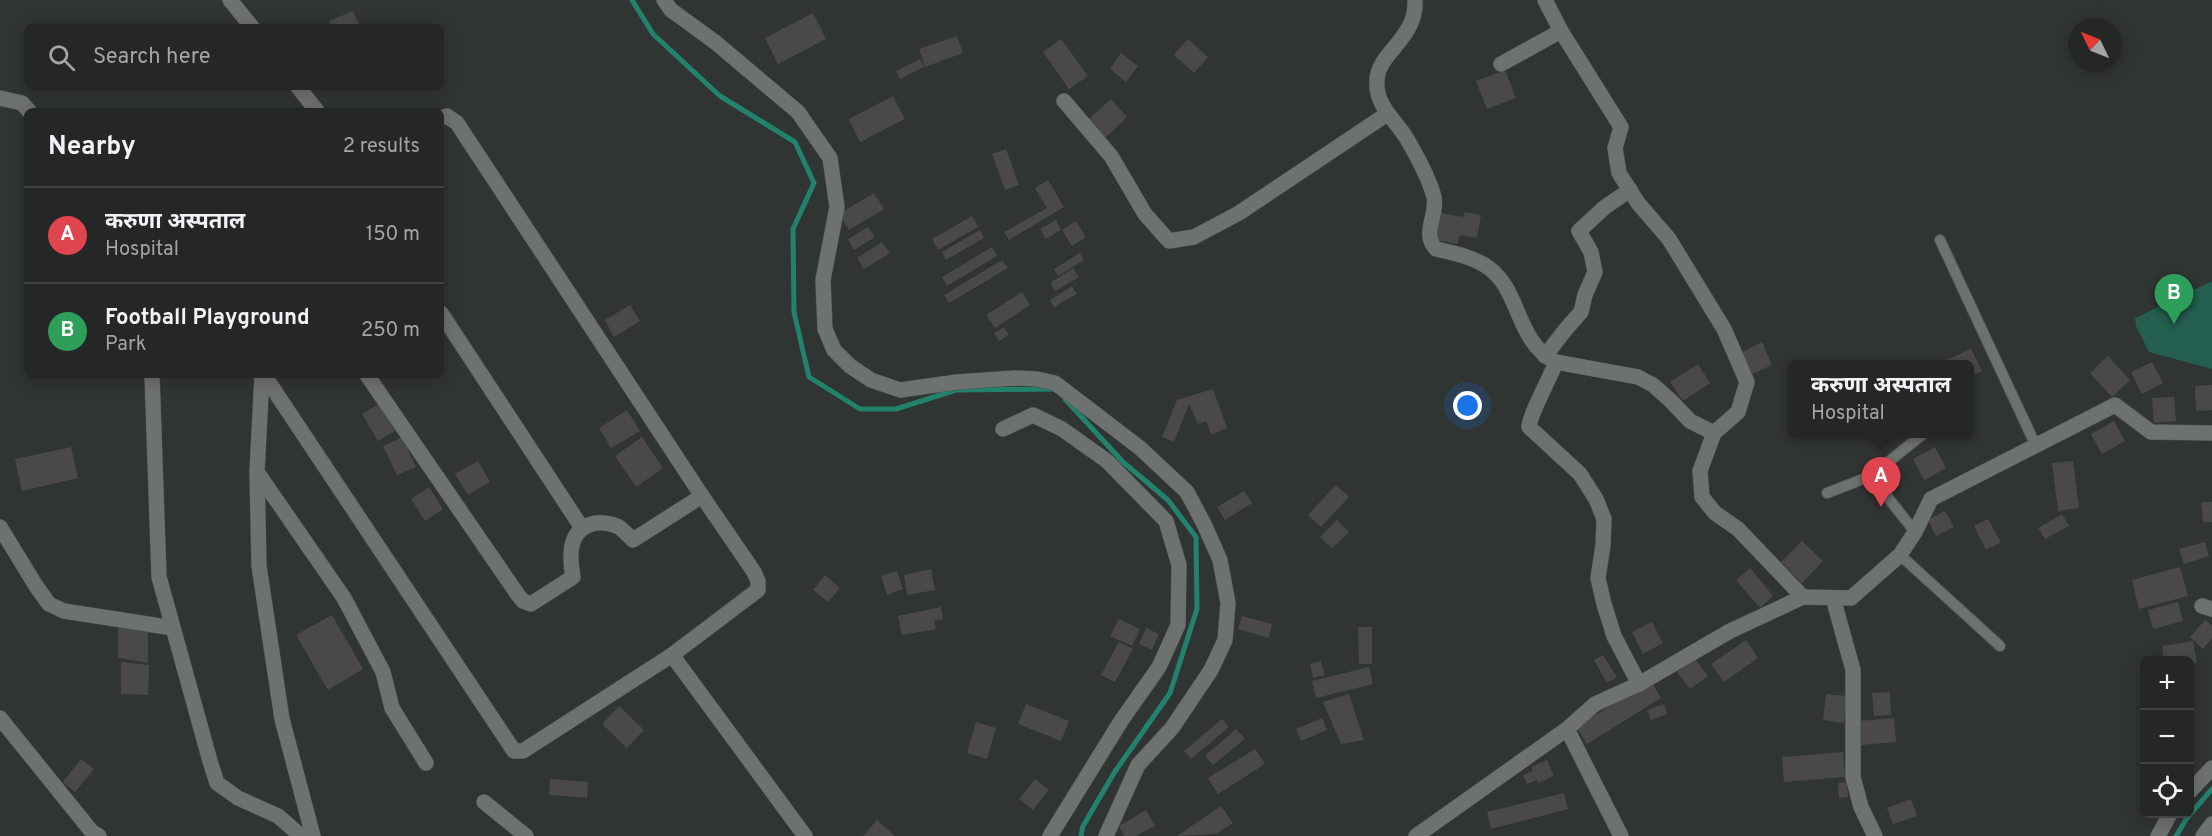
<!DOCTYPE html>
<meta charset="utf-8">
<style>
:root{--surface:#242726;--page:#303332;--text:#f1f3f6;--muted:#a3a5a7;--line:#414443;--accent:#8bbbb9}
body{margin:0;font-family:Overpass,"Noto Sans Devanagari",sans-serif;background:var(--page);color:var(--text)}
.controls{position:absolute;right:18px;bottom:18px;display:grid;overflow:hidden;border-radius:9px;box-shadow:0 3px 15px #0003}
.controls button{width:54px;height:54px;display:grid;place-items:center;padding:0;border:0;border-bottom:2px solid var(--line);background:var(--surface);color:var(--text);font:30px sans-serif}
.compass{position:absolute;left:2068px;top:18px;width:54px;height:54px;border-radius:50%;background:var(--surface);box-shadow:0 3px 15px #0003;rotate:313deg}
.you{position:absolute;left:1468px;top:406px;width:21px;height:21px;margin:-15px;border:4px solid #fff;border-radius:50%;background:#1a73e8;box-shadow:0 0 0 9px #1a73e833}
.badge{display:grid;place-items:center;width:39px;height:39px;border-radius:50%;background:var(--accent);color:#fff;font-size:20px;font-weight:700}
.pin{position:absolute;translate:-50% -50px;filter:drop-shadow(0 2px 3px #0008)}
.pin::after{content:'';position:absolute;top:32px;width:21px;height:18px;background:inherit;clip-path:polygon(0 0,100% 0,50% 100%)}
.popup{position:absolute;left:1788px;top:360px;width:186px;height:78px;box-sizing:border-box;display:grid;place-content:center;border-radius:9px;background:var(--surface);filter:drop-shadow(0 2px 4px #0005);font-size:20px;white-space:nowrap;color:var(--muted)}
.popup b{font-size:22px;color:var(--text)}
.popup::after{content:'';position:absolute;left:50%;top:100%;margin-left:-12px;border:12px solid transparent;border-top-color:var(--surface)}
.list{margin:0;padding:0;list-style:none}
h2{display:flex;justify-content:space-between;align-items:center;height:78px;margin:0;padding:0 24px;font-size:26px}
h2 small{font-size:20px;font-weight:400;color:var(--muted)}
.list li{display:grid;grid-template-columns:39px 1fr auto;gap:18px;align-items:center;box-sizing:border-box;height:96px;padding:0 24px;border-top:2px solid var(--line)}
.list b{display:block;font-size:22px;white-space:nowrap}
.list p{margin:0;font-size:20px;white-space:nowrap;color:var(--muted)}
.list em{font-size:20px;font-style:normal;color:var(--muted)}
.icon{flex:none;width:33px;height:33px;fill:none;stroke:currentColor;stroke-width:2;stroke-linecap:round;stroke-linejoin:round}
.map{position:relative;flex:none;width:2212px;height:836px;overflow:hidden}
.search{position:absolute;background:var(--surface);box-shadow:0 3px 15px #0003;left:24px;top:24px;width:420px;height:66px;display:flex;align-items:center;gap:15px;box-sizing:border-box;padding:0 21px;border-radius:9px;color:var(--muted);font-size:22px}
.panel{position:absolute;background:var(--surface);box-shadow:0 3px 15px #0003;left:24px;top:108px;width:420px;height:270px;border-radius:9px}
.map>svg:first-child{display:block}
.green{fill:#235e4f}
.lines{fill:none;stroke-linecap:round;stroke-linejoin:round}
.stream{stroke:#22836d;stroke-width:5}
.building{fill:#4a484b}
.lane-casing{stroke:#4c504e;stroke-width:12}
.street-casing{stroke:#4c504e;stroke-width:16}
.lane{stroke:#6d7170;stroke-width:10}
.street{stroke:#6d7170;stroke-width:15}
</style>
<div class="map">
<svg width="2212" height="836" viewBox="0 0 2212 836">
<rect width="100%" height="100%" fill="#303433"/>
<polygon class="green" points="2212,281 2212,369 2149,352 2136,326 2135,318"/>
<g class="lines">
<g class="stream">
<polyline points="632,0 653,34 720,96 795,142 814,183 793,229 794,312 809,377 860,409 896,409 956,390 1054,389"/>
<polyline points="1065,399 1123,462 1168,500 1196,537 1197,609 1170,693 1114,773 1083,826 1081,836"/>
<polyline points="2176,836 2187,818 2212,789"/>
</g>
</g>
<g class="building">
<polygon points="353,11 360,27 332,27 329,21"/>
<polygon points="813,13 826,39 778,64 765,38"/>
<polygon points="957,36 963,53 925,67 919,49"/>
<polygon points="1061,39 1088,76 1069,89 1043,52"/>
<polygon points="1188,39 1208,57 1194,73 1174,55"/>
<polygon points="1121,53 1138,66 1126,82 1110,69"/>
<polygon points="920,59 924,67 900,79 896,71"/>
<polygon points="1505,70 1516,98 1487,109 1476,81"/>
<polygon points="893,96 905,119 860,142 849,119"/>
<polygon points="1111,99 1127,117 1104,139 1087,121"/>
<polygon points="1006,149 1019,185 1005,190 992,154"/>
<polygon points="1048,180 1064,207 1009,240 1004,232 1047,208 1035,188"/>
<polygon points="874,193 884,209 849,230 839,214"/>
<polygon points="1437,212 1463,217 1465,212 1481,215 1477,238 1460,235 1457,244 1432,239"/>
<polygon points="972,216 978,227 938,250 932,239"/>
<polygon points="1056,220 1061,230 1046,239 1040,229"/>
<polygon points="1076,221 1086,237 1072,246 1062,230"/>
<polygon points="868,227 875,237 854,250 848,239"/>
<polygon points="980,230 984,238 946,260 942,252"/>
<polygon points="882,242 890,253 864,269 857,258"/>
<polygon points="992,247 997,256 947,286 942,277"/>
<polygon points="1080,253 1084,260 1058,276 1054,269"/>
<polygon points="1002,260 1008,268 949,303 944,295"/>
<polygon points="1073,268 1079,277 1055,291 1050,283"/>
<polygon points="1072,286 1077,294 1054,307 1050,300"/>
<polygon points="1022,292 1030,305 995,328 986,315"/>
<polygon points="630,305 640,321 614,337 605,320"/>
<polygon points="1004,327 1009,335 999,341 994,333"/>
<polygon points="1762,342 1772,365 1752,374 1742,352"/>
<polygon points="1971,349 1982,371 1970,377 1970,364 1947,364 1946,360"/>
<polygon points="2108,356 2130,380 2112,397 2090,373"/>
<polygon points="2152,362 2163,383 2142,394 2131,372"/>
<polygon points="1698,364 1710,383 1683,401 1670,382"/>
<polygon points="2212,385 2212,410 2196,411 2195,386"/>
<polygon points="1213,389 1227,428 1211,435 1206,421 1198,424 1189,404 1174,442 1162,437 1177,400"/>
<polygon points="2174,397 2176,421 2154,423 2152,398"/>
<polygon points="379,404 395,431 378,441 362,414"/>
<polygon points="627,410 640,431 611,448 599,428"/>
<polygon points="2114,421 2125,441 2102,454 2091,434"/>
<polygon points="402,437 416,467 397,475 383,446"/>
<polygon points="642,437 663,468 636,487 615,456"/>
<polygon points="71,447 78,478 22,491 15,459"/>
<polygon points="1935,447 1946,468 1924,480 1913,459"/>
<polygon points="478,461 490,482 468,495 455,474"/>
<polygon points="2073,461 2079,508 2058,511 2052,463"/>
<polygon points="1336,485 1349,497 1321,527 1308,515"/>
<polygon points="429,487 443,509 425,521 411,499"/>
<polygon points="1244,491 1252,503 1225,520 1217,507"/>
<polygon points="2201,502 2212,502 2212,522 2203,522"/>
<polygon points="1945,511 1954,527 1936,536 1928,520"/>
<polygon points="2062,514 2069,526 2045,539 2038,528"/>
<polygon points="1988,519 2001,542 1986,550 1974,526"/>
<polygon points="1337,520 1349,532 1332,548 1320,537"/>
<polygon points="1802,541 1823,561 1802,583 1781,562"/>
<polygon points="2205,542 2209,556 2184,564 2179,549"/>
<polygon points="2180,567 2188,596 2139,609 2132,580"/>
<polygon points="1750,568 1773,596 1760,608 1736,580"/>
<polygon points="931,569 935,590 907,595 904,575"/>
<polygon points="897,571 903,589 887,595 881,576"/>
<polygon points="825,575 840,588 828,602 813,590"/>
<polygon points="2178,602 2183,621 2153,629 2148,610"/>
<polygon points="941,607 943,619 934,621 936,629 902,635 898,616"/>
<polygon points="332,615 363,669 328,690 296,635"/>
<polygon points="1242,616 1272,624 1269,638 1238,629"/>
<polygon points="1119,619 1140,629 1132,646 1110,636"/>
<polygon points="2205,620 2212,626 2212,638 2203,649 2190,637"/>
<polygon points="118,622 148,625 148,663 118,658"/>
<polygon points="1652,622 1663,643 1643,654 1632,632"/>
<polygon points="1358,627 1372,627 1372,664 1359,664"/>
<polygon points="1146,628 1159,634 1152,650 1139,644"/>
<polygon points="1746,640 1758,658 1724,682 1711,664"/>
<polygon points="2193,641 2197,663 2190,664 2190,660 2164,660 2162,646"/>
<polygon points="1119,642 1133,649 1115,682 1101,675"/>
<polygon points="1603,655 1617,677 1607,683 1594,660"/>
<polygon points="1695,659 1708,676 1690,689 1677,672"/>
<polygon points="1321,661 1325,675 1313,678 1310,664"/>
<polygon points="121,662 149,665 148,695 121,694"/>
<polygon points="1369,667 1373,684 1316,698 1312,681"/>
<polygon points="1651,681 1661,698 1587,744 1576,727"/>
<polygon points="1890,692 1891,715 1874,716 1872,693"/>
<polygon points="1349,694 1364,740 1341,744 1323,702"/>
<polygon points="1826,694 1847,696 1844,723 1823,720"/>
<polygon points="1026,704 1069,721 1061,741 1018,724"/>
<polygon points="1664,704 1667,714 1651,720 1647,710"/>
<polygon points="619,706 644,730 627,748 602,724"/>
<polygon points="1322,718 1327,730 1301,741 1296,729"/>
<polygon points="1894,718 1896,742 1861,745 1859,721"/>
<polygon points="1222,719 1229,727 1191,759 1184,751"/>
<polygon points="976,722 996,728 987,759 967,753"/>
<polygon points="1236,729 1245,739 1213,765 1205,756"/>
<polygon points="1255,749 1265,764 1218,794 1208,778"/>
<polygon points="1843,752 1845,777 1784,782 1782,757"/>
<polygon points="81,759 94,769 75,792 63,782"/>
<polygon points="1547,760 1554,776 1538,783 1537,780 1527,784 1523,775 1533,771 1531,767"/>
<polygon points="550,779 588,782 587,798 549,795"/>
<polygon points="1035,779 1049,790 1033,810 1019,799"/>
<polygon points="1847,782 1848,797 1839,798 1838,783"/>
<polygon points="1564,793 1568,809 1491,829 1487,812"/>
<polygon points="1911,799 1917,816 1893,824 1887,808"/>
<polygon points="1221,806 1233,823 1216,834 1177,836"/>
<polygon points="1146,810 1155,826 1136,836 1124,836 1119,826"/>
<polygon points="877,820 895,836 863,836"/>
</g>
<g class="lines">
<defs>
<g id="lane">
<polyline points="1940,240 2036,446"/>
<polyline points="1871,476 1915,532"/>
<polyline points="1827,493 1871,476 1923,434"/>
<polyline points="1900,555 2000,646"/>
</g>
<g id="street">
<polyline points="230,0 252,27"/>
<polyline points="664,0 671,10 715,42 798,112 830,158 837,207 823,280 825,329 834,350 850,366 871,380 900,390 957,382 1014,378 1037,379 1055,383 1140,448 1187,492 1204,524 1220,560 1228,603 1225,640 1211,670 1172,728 1138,765 1106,836"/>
<path d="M1415,0c2,39 -37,52 -38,80 -2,26 18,39 30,59 10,17 22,39 27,58 4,18 -13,37 2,52 18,4 38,8 53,19 33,25 26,73 67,94 -5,14 -27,54 -27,65l51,47 16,25 8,20 -1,26 -5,33 6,26 10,32 25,48"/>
<polyline points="1545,0 1561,31"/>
<polyline points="1501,64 1561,31 1621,127 1615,148 1619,173 1638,203 1669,239 1724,329 1747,382 1738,412 1714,433 1700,471 1702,497 1715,513 1738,529 1803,597"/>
<polyline points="298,87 317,111"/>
<polyline points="0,98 22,103 29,111"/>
<polyline points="1064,101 1111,156 1145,214 1169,241 1194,237 1239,213 1387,114"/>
<polyline points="441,313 582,528"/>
<polyline points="1545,356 1566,329 1581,312 1585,295 1595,272 1591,252 1579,231 1605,207 1630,190"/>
<polyline points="1556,362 1638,377 1653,385 1671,401 1690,421 1714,433"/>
<polyline points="152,375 159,577 210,761 217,783 238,798 278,816 301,836"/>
<polyline points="262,375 257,472 344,598 383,672 392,708 426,763"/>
<polyline points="264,375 514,751 523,751 672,655 758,590 758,581 754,572 702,496 457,123 447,116 441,118"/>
<path d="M367,375l151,220 5,6 8,3 42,-27c-4,-22 -5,-49 23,-54 7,-1 17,1 23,4 5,4 10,9 14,13l69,-44"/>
<polyline points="1003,429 1033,415 1062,429 1107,461 1166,521 1179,565 1178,625 1159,667 1121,721 1050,836"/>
<polyline points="257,472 259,566 282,719 313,836"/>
<polyline points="0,527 36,586 49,604 64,611 173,628"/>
<polyline points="1833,598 1853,670 1853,777 1861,807 1875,836"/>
<polyline points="2202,606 2212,609"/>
<polyline points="672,655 805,836"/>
<polyline points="0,718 92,832 99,836"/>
<polyline points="1567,729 1621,836"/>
<polyline points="2190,791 2212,768"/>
<polyline points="484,802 526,836"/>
<polyline points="1416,836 1567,729 1595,704 1639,684 1730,631 1803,597 1851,598 1900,555 1915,532 1931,499 2115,405 2151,432 2212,433"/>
<polyline points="2158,836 2170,814"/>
<polyline points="2203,836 2212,824"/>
</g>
</defs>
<use href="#lane" class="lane-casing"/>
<use href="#street" class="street-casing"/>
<use href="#lane" class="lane"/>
<use href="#street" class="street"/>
</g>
</svg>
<div class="controls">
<button>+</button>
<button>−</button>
<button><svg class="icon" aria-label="locate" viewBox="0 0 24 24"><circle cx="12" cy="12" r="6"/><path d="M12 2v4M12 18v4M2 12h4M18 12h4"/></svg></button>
</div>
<svg class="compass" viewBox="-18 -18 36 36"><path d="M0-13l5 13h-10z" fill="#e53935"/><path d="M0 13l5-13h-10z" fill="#a3a5a7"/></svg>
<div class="you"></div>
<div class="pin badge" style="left:1881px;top:507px;background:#e0444e">A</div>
<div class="popup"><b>करुणा अस्पताल</b>Hospital</div>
<div class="pin badge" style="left:2174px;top:324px;background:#2e9e5b">B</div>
<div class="search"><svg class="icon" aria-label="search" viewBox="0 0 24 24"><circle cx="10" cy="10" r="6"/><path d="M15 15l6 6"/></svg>Search here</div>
<section class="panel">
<h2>Nearby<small>2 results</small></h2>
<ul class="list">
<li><span class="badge" style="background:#e0444e">A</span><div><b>करुणा अस्पताल</b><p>Hospital</p></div><em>150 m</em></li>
<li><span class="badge" style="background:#2e9e5b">B</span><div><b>Football Playground</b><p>Park</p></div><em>250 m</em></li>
</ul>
</section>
</div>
